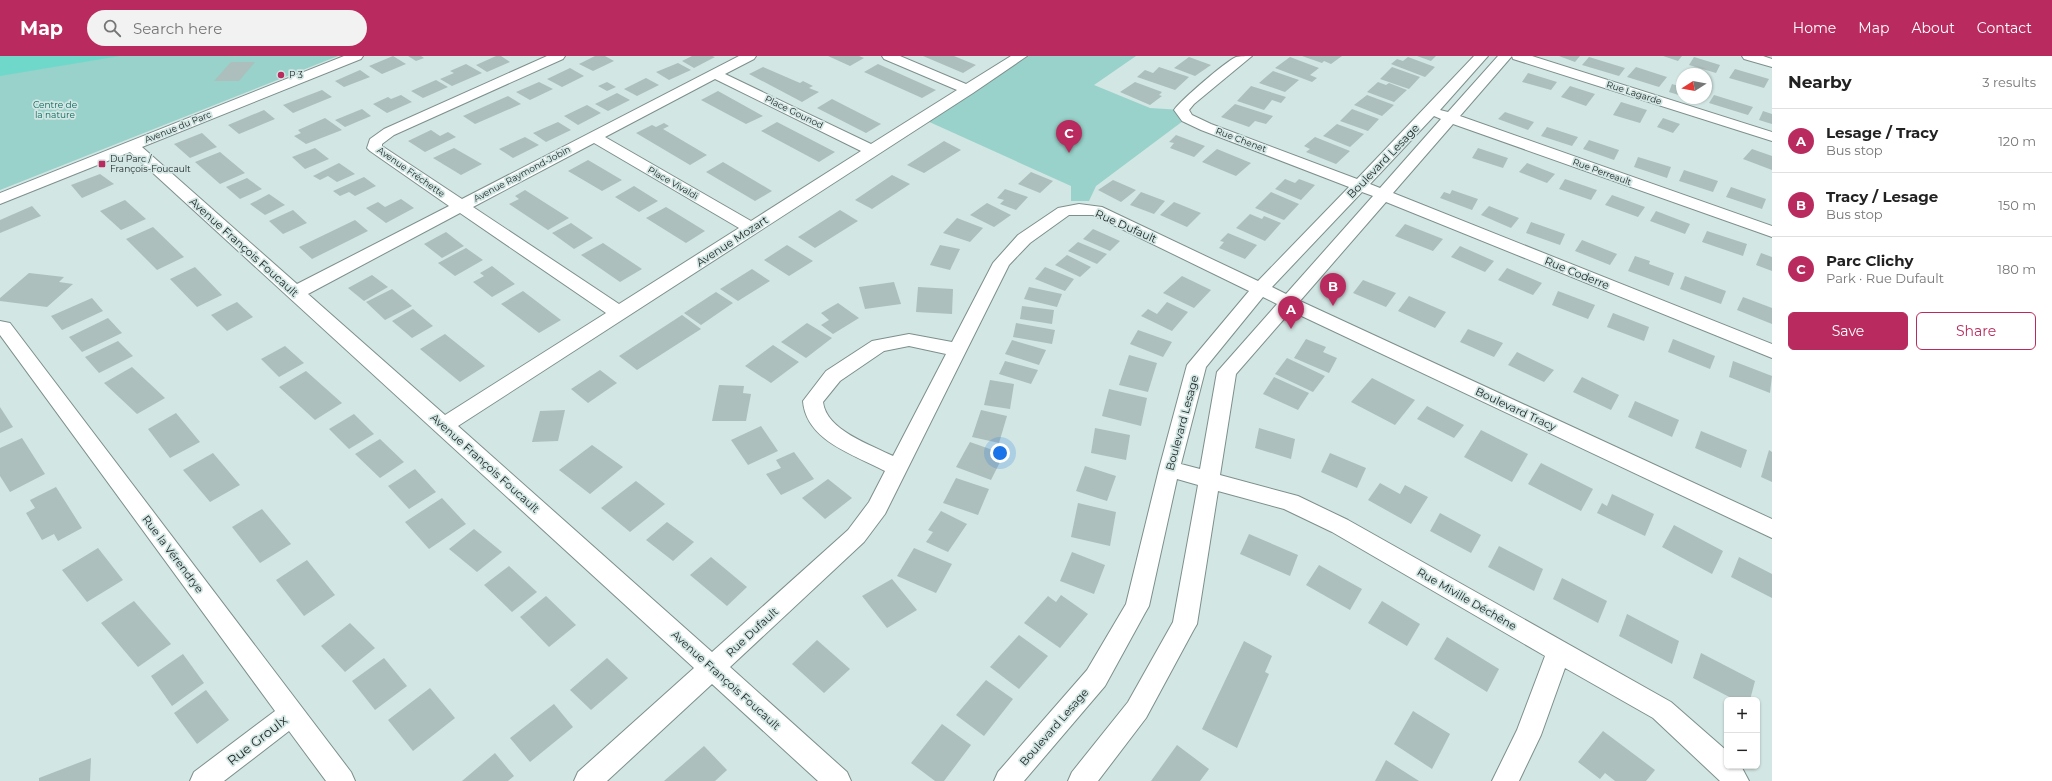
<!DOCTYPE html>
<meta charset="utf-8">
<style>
:root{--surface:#fff;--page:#f2f2f2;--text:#222;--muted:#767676;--line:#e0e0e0;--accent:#b92b5e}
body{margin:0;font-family:Montserrat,sans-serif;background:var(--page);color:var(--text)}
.controls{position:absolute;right:12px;bottom:12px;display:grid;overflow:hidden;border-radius:6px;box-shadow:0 1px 3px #0004}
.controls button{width:36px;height:36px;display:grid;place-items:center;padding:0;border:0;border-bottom:1px solid var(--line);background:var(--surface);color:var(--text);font:20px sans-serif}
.compass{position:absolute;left:1676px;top:12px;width:36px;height:36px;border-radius:50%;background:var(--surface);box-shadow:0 1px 3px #0004;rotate:259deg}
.you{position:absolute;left:1000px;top:397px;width:14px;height:14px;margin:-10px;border:3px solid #fff;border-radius:50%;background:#1a73e8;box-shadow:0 0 0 6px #1a73e833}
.badge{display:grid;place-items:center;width:26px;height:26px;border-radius:50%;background:var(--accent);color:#fff;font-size:13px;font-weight:700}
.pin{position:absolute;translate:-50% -33px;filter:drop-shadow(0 1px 2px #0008)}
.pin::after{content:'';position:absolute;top:21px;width:14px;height:12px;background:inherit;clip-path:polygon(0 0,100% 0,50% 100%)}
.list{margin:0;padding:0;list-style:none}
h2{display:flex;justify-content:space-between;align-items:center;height:52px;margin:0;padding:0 16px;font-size:17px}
h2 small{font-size:13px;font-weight:400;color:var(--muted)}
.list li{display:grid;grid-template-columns:26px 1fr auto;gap:12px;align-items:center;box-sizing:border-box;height:64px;padding:0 16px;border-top:1px solid var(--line)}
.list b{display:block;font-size:15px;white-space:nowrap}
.list p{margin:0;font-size:13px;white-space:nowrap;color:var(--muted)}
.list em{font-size:13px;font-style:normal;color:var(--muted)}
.actions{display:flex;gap:8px;padding:12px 16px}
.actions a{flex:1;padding:9px 0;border:1px solid var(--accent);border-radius:6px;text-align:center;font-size:14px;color:var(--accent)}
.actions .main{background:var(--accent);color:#fff}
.icon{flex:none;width:22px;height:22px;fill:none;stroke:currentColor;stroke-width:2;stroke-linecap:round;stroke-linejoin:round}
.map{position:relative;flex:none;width:1772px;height:725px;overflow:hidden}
header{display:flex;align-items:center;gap:24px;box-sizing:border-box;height:56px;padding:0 20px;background:var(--accent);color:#fff}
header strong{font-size:19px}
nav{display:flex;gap:22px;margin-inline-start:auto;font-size:14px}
.search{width:280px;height:36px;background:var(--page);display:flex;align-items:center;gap:10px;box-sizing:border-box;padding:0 14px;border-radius:22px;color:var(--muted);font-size:15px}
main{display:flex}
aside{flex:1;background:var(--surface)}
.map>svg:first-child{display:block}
.green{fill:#98d2ca}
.water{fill:#6fd8cb}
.building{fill:#acbfbc}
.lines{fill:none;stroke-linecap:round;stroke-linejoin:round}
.minor-casing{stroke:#7d8f8c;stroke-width:2}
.minor{fill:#fff;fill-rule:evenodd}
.poi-dot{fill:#b92b5e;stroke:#d2e6e3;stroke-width:1.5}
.labels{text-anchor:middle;stroke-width:3.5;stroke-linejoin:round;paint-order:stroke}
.far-poi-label{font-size:9px;fill:#1c2322;stroke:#d2e6e3;text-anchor:start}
.far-street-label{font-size:9px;fill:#1c2322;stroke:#d2e6e3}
.far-park-label{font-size:9px;fill:#08655c;stroke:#d2e6e3}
.street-label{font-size:11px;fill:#1c2322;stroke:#d2e6e3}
.near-street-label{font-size:13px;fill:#1c2322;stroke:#d2e6e3}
</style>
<header>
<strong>Map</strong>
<div class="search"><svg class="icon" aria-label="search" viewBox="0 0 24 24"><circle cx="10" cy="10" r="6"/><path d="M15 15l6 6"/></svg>Search here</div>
<nav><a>Home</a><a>Map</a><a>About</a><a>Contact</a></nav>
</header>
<main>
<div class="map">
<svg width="1772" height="725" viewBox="0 0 1772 725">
<rect width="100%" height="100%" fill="#d2e6e3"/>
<g class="green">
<polygon points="0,0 338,0 0,134"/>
<polygon points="1025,0 1136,0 1094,29 1150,52 1181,54 1187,62 1096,130 1089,145 1071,145 1071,130 925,64"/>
</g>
<polygon class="water" points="0,0 120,0 0,20"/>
<g class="building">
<polygon points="393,0 406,8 382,18 369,10"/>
<polygon points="408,0 421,0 424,2 416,5"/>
<polygon points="496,0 501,0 510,6 487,16 476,9"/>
<polygon points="595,0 605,0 614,5 593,15 579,8"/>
<polygon points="692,0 712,0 715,1 694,12 682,5"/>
<polygon points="828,0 859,0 864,2 850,10"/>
<polygon points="923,0 954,0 976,9 963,17"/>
<polygon points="1302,0 1342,0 1331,8 1324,5 1322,7"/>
<polygon points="1417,0 1436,0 1431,5"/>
<polygon points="1559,0 1580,0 1575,6"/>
<polygon points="1663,0 1682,0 1678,5"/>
<polygon points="1189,1 1211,9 1195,20 1174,12"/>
<polygon points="1290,1 1319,12 1310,19 1317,22 1312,26 1275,12"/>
<polygon points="1408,1 1435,11 1425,21 1391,8 1397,3 1403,5"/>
<polygon points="1589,1 1625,12 1619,20 1582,9"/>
<polygon points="1694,1 1720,9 1716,17 1689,9"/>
<polygon points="231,6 255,6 239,25 214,25"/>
<polygon points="678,7 691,14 669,24 656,16"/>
<polygon points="466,8 482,17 452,30 440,23 454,17 450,15"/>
<polygon points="878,8 936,34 922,42 864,16"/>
<polygon points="763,11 800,27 803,25 813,30 809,32 819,36 802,46 749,18"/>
<polygon points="1159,11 1189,21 1175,34 1137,21 1145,14 1153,17"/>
<polygon points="1392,11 1420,21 1409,33 1380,23"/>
<polygon points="1636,11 1667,21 1659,31 1627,21"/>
<polygon points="570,12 584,20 562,31 547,23"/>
<polygon points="1735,13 1769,23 1764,32 1729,22"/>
<polygon points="360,14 370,21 344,31 335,25"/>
<polygon points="1273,15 1299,24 1285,36 1259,27"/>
<polygon points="1528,17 1557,26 1551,34 1522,26"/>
<polygon points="646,22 659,29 637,40 624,33"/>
<polygon points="436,24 448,31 423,42 411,35"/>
<polygon points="539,26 553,33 530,44 516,36"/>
<polygon points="607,26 616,31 607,35 598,30"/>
<polygon points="1135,26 1162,36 1159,39 1162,40 1150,49 1120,36"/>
<polygon points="1378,26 1386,29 1389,27 1407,34 1394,46 1367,36"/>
<polygon points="1672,28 1682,31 1682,40 1669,36"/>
<polygon points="1251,30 1286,41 1281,47 1272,44 1264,54 1237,45"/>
<polygon points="1570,30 1595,38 1586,50 1561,41"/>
<polygon points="322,34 332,41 293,57 283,49"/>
<polygon points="718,35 763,60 746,68 701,44"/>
<polygon points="617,37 630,44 608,55 595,48"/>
<polygon points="401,39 412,46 387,57 373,48 388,41 391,43"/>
<polygon points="1367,39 1394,49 1382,60 1354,49"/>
<polygon points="1714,39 1753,51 1748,59 1709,47"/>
<polygon points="508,40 521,48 475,68 463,60"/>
<polygon points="832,43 881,68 866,77 817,52"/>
<polygon points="1621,46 1647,54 1640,67 1613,59"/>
<polygon points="1235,48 1273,60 1266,68 1255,65 1249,71 1221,61"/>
<polygon points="587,49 601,57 578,69 564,60"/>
<polygon points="362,53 371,60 345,71 335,64"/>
<polygon points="1352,53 1379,63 1368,75 1340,65"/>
<polygon points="264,54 275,63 239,78 228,69"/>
<polygon points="1763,55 1772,58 1772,68 1759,64"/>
<polygon points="1505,56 1534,66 1528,74 1498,63"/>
<polygon points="325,62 342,74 306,88 294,80 301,77 298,74"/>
<polygon points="1663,62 1680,68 1673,77 1657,71"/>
<polygon points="558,66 571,74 546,86 533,77"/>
<polygon points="777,66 835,96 819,106 761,75"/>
<polygon points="664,67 669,70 663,73 707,99 690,109 636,77 652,69 656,71"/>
<polygon points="1337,68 1364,78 1350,91 1323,80"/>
<polygon points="1547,71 1578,81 1572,90 1541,80"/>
<polygon points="431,74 440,80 448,76 456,81 425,96 408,85"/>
<polygon points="202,77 217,91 190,102 174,88"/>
<polygon points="1176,79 1205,90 1194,101 1170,92 1174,87 1169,86"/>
<polygon points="525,81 539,89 513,102 499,93"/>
<polygon points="1315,81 1350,95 1336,108 1306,96 1310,93 1304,90"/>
<polygon points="1589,84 1619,94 1614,104 1583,93"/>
<polygon points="944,85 961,94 924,117 907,109"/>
<polygon points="315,92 329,103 305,113 292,101"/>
<polygon points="454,92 482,108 461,119 433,102"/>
<polygon points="1478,92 1508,102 1503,112 1472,102"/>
<polygon points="1217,93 1251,107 1236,120 1202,106"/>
<polygon points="1752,93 1772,100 1772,114 1743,103"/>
<polygon points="220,96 245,117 220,128 195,106"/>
<polygon points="1638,101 1671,111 1667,122 1634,111"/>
<polygon points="588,104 622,124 602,135 568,115"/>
<polygon points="723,106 772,135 755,145 706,116"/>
<polygon points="339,107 355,118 337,126 328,120 320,124 313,120"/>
<polygon points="1527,107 1555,118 1547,127 1519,116"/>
<polygon points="1684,114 1718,125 1713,136 1679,125"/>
<polygon points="1031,116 1053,125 1040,137 1018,128"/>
<polygon points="100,118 114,128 82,142 71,129"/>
<polygon points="892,119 910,128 872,153 855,144"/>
<polygon points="364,121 376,130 355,140 349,136 340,140 333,135"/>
<polygon points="247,122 262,133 240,143 226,131"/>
<polygon points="1285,123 1295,127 1299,123 1315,129 1301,144 1275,133"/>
<polygon points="1565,123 1597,134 1591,144 1559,133"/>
<polygon points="1113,124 1136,134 1121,146 1098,134"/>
<polygon points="634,130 658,145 639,156 615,141"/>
<polygon points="1731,131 1766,143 1762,153 1726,141"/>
<polygon points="1005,133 1028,141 1016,154 1000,148 1004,144 997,142"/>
<polygon points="525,134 569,162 548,174 509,148 519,143 515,140"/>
<polygon points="1452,134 1478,143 1472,154 1440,142 1444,136 1450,138"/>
<polygon points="1141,136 1165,145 1154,158 1130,149"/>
<polygon points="1271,136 1299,148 1284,164 1255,152"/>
<polygon points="269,138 285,149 265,159 250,148"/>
<polygon points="1612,139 1645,151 1638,161 1605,149"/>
<polygon points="401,143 414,152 386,167 366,152 378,146 385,151"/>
<polygon points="125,144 146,163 121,174 100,155"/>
<polygon points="1174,146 1201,157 1187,171 1160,159"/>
<polygon points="987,147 1011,159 994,171 970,159"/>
<polygon points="32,150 41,160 0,177 0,164"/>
<polygon points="1489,150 1519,162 1511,172 1481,159"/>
<polygon points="666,151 705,175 686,187 646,162"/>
<polygon points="293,154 307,167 283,178 269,165"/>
<polygon points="840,154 858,165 815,192 798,181"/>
<polygon points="1656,155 1690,168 1685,178 1650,165"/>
<polygon points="1250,158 1262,163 1264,160 1281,167 1265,185 1236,172"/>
<polygon points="957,162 983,172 970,186 943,177"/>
<polygon points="355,164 368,175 312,203 299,191"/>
<polygon points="1531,166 1565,178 1560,189 1526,177"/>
<polygon points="571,167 593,182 574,193 552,177"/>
<polygon points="1405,168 1443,183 1433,195 1395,180"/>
<polygon points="153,171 184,201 157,214 126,183"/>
<polygon points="1093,173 1120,185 1110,195 1083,183"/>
<polygon points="1707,175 1747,188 1743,200 1702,186"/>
<polygon points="446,176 464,190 442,202 424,188"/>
<polygon points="1228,177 1257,189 1245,203 1219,192 1224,186 1220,185"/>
<polygon points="1582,184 1617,198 1610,209 1575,195"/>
<polygon points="1078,186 1107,198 1097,208 1068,195"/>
<polygon points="603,187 642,213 620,226 581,199"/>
<polygon points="787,189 813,205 789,220 764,204"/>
<polygon points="940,189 960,193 950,214 930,209"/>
<polygon points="1460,190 1494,205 1485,216 1451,201"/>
<polygon points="466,192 483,204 455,220 438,207"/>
<polygon points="1761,197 1772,201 1772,215 1756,209"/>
<polygon points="1067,199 1091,211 1080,221 1055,209"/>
<polygon points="1635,200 1650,205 1649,208 1674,217 1669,230 1628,215"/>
<polygon points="492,210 515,228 492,241 473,226 484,220 480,217"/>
<polygon points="195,211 222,239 197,251 170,223"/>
<polygon points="1045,211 1074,223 1065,235 1035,223"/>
<polygon points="1507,212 1542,227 1533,239 1498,224"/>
<polygon points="752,213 770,225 738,245 720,233"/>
<polygon points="29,217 64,221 59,226 73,228 47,251 0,245 0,242"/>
<polygon points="372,219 388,231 364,245 348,232"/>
<polygon points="1182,220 1211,234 1194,252 1163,237"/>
<polygon points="1685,220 1726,235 1721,248 1680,233"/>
<polygon points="1363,224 1396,237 1386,251 1353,237"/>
<polygon points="894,226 901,248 865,253 859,231"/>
<polygon points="918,231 953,233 952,258 916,256"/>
<polygon points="1029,231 1062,238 1057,251 1024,243"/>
<polygon points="392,233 412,250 385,264 366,246"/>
<polygon points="523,235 561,264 539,277 501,248"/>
<polygon points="1558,235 1595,249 1588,263 1552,249"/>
<polygon points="716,236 733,247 701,269 684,257"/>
<polygon points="1409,240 1446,256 1435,272 1398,255"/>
<polygon points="1743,241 1772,252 1772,268 1737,254"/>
<polygon points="92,242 103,255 62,274 51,260"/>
<polygon points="237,246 253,261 227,275 211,259"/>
<polygon points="1167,246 1188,256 1172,275 1141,260 1148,253 1157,258"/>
<polygon points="838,247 859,262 833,278 821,269 829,264 821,257"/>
<polygon points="1022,250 1054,254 1052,268 1020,263"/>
<polygon points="413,253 433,270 412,282 392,265"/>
<polygon points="1613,257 1649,271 1644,285 1607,271"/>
<polygon points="682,259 701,273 637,314 619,300"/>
<polygon points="108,262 122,277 82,296 69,281"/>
<polygon points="807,267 832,282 806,302 781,286"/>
<polygon points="1016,267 1055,274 1052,288 1013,281"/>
<polygon points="1468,273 1503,287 1494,301 1460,286"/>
<polygon points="1138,274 1172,286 1163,301 1130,288"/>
<polygon points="445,278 485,310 460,326 420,293"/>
<polygon points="1306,283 1326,291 1323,296 1337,302 1329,317 1294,302"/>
<polygon points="1673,283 1715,300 1710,313 1668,296"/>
<polygon points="1012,284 1046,294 1039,309 1005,298"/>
<polygon points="118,285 133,300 99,317 85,301"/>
<polygon points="773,289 799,306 771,327 745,310"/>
<polygon points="285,290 304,307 279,321 261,303"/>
<polygon points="1517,296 1554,314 1544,326 1508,309"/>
<polygon points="1129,299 1157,307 1148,336 1119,329"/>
<polygon points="1287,302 1325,320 1313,336 1275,318"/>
<polygon points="1005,305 1038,314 1031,328 999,318"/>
<polygon points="1733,305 1772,320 1770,337 1729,321"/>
<polygon points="132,311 165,342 137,358 104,327"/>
<polygon points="600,314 617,327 588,347 571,333"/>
<polygon points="306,315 342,347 315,364 279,331"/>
<polygon points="1274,321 1309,337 1298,354 1263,338"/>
<polygon points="1582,321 1619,339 1611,354 1573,336"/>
<polygon points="1372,322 1415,344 1395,369 1351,346"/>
<polygon points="990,324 1014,328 1010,353 984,349"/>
<polygon points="719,329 744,330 743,337 751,338 746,365 712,365"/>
<polygon points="1109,333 1147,342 1141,370 1102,360"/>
<polygon points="1635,345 1679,364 1672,381 1628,361"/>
<polygon points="1427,350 1464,369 1454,382 1417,363"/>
<polygon points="0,351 13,371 0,377"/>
<polygon points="565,354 558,385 532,386 540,355"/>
<polygon points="981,354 1007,360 999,387 972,381"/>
<polygon points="176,357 200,386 170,402 148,373"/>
<polygon points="354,358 374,378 349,393 329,373"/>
<polygon points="761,370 778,395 748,409 731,384"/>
<polygon points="1095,372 1130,379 1126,404 1091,397"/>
<polygon points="1259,372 1295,383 1291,403 1255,392"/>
<polygon points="1481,374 1528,398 1512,426 1464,401"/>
<polygon points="1701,375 1747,394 1741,412 1695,392"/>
<polygon points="22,382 45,418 10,436 0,420 0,392"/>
<polygon points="380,383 404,406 380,422 355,398"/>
<polygon points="970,386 1004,398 991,424 956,411"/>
<polygon points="592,389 623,411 590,438 559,414"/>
<polygon points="1769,394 1772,396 1772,426 1761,421"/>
<polygon points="794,396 814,423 781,439 766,418 781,412 776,404"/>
<polygon points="213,397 240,429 210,446 183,414"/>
<polygon points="1330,397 1366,412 1357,432 1321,416"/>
<polygon points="1541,407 1593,433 1581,455 1528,428"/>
<polygon points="1085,410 1116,420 1107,445 1076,435"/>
<polygon points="415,413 436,436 409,453 388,430"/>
<polygon points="956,422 989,433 978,459 943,447"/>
<polygon points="828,423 852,442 825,463 802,442"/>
<polygon points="636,425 665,448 630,476 601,452"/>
<polygon points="1380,427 1400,438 1405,429 1428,441 1411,468 1368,444"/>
<polygon points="56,431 82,472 58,485 54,478 42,484 26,457 35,452 30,444"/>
<polygon points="1612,438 1654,458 1645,480 1597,457 1602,447 1607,450"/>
<polygon points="442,442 466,468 429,493 405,466"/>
<polygon points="1078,447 1116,456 1110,490 1071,481"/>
<polygon points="262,453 291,488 260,507 232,471"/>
<polygon points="941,455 967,468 948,496 926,486 933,476 928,474"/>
<polygon points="1440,457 1481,479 1471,497 1430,475"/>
<polygon points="667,466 694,486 673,505 646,484"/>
<polygon points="1674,469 1723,495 1712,518 1662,491"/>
<polygon points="474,473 502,496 477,516 449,493"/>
<polygon points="1249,478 1298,499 1290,520 1240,498"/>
<polygon points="1499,490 1543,513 1534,535 1488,511"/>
<polygon points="98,492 123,524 87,546 62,514"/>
<polygon points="914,492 952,508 936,537 897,520"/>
<polygon points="1072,496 1105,509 1094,538 1060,525"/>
<polygon points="711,501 747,531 727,550 690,519"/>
<polygon points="1739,501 1772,518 1772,542 1731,521"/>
<polygon points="307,504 335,539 304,560 276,524"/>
<polygon points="1319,509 1362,533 1350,554 1306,529"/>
<polygon points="509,510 537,536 512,556 484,529"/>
<polygon points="1562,522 1607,545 1598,567 1553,543"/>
<polygon points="892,523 917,554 887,572 862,540"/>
<polygon points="1061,539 1088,558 1060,592 1024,567 1048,540 1056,546"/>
<polygon points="546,540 576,569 549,591 520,561"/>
<polygon points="134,545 171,588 138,611 101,567"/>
<polygon points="1382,545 1420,568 1407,590 1368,567"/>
<polygon points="1627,558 1679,585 1672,608 1619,580"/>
<polygon points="350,567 375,592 345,616 321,590"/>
<polygon points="1019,579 1048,600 1019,633 990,611"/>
<polygon points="1447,581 1499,613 1487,636 1434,603"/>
<polygon points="817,584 850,613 824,637 792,608"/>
<polygon points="1244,585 1272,600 1265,616 1269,618 1237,692 1202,673"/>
<polygon points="1701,597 1755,625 1750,644 1735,644 1693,622"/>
<polygon points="183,598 204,627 172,650 151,620"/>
<polygon points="384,602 407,630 375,654 352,625"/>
<polygon points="607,602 628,622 591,654 570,634"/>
<polygon points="986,624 1013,643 984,680 956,659"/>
<polygon points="430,632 455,662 413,695 388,664"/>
<polygon points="206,634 229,664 197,688 174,657"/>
<polygon points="554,648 573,671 530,706 510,682"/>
<polygon points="1413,655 1450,678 1432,713 1394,688"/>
<polygon points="942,668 971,689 944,725 935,725 911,707"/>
<polygon points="1603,675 1655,714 1646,725 1615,725 1605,717 1600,723 1578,706"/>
<polygon points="1177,689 1209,713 1200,725 1151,725"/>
<polygon points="704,690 727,714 715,725 664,725"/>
<polygon points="495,697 514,720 508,725 462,725"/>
<polygon points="91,702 90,725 39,725 39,722"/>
<polygon points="1386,704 1419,725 1375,725"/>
</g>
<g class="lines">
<defs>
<g id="minor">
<path d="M344,0h19l-2,3 -219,88 155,137 152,-78 -79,-55 -3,-3 3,-9 14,-10 163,-73h18l-2,3 -169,76 -12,9v2l80,53 277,-143h17l-2,3 -29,15 146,70 86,-54 -73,-31 -2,-3h18l66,28 45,-28h16l-54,37 -515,333 254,226 136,-122 21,-28 16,-31c-30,-16 -79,-30 -82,-70l23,-30 46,-30 37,-7 43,8 41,-79 25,-28 40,-27 21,-4 23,3 156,74 91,-94 -148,-57 -19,-9 -8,-11c7,-10 51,-48 62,-53 4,-1 11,-1 16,-1l-58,48 -5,6 3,5 19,9 146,55 117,-123h14l-48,54 8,2 50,-56h34l240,76v9l-259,-82 -1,-3 -52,60 312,110v11l-319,-113 -60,69 379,151v14l-386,-156 -86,99 472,218v19l-481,-227 -55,63 -16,101 78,21 50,24 323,182 56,49v15h14l8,15h-29l-67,-63 -88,-50 -24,67 -22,46h-27l25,-51 28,-74 -213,-124 -48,-23 -66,-18 -21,133 -4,7 -47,87 -48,63h-30l4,-9 56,-70 45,-80 25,-137 -21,-6 -28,127 -4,7 -40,73 -81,95h-30l4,-9 89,-102 39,-66 33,-135 28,-104 62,-74 -156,-76h-24l-39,28 -21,22 -124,249 -21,28 -134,125 117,105 4,9h-33l-106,-97 -105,97h-33l4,-9 116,-104 -564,-516 -130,52v-11zM715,23l146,72 -110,70 -146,-84zM1434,60l7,3 -61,69 -10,-4zM594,87l145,85 -120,76 -146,-97zM1362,136l11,4 -87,98 -14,-7zM460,157l146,100 -161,102 -137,-121zM1263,241l14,7 -60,68 -17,97 -19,-5 25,-97zM909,290l37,8 -53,102c-22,-11 -67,-26 -70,-54l17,-21 44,-30z"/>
<polygon points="1742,0 1763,0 1772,3 1772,11 1744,3"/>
<polygon points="0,265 10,267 351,716 355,725 326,725 289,675 224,725 190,725 194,716 275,655 0,279"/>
</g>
</defs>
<use href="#minor" class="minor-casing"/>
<use href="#minor" class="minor"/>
</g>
<g class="poi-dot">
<circle cx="281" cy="19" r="4"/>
<rect x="98" y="104" width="8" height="8" rx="2"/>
</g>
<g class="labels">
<g class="far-poi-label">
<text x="289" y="22">P 3</text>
<text x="110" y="106">Du Parc /<tspan x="110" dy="10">François-Foucault</tspan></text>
</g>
<g class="far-street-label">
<text transform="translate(1634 37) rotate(18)" y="3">Rue Lagarde</text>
<text transform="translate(794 56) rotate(26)" y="3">Place Gounod</text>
<text transform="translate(178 71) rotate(-22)" y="3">Avenue du Parc</text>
<text transform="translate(1241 84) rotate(21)" y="3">Rue Chenet</text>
<text transform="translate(411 116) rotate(35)" y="3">Avenue Fréchette</text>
<text transform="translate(1602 116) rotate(20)" y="3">Rue Perreault</text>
<text transform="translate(522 118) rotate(-28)" y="3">Avenue Raymond-Jobin</text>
<text transform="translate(673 127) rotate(30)" y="3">Place Vivaldi</text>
</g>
<g class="far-park-label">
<text x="55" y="52">Centre de<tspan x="55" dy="10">la nature</tspan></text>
</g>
<g class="street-label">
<text transform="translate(1383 105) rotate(-46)" y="4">Boulevard Lesage</text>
<text transform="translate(1126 170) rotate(24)" y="4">Rue Dufault</text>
<text transform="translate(732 185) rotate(-33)" y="4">Avenue Mozart</text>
<text transform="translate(244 191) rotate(42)" y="4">Avenue François Foucault</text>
<text transform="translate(1577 217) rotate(22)" y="4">Rue Coderre</text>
<text transform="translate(1516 353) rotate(25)" y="4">Boulevard Tracy</text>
<text transform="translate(1182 367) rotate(-75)" y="4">Boulevard Lesage</text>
<text transform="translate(485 407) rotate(42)" y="4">Avenue François Foucault</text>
<text transform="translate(173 498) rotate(53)" y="4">Rue la Vérendrye</text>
<text transform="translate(1467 543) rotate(30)" y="4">Rue Miville Déchêne</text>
<text transform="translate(752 576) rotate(-43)" y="4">Rue Dufault</text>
<text transform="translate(726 624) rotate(42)" y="4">Avenue François Foucault</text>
<text transform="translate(1054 671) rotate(-49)" y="4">Boulevard Lesage</text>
</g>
<g class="near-street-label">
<text transform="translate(257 684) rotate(-38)" y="5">Rue Groulx</text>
</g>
</g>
</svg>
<div class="controls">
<button>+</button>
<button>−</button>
</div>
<svg class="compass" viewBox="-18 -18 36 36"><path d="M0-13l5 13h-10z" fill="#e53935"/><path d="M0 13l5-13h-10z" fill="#767676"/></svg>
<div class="you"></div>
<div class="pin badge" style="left:1291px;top:273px">A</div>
<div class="pin badge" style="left:1333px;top:250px">B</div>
<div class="pin badge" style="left:1069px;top:97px">C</div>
</div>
<aside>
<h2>Nearby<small>3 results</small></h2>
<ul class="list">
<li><span class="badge">A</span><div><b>Lesage / Tracy</b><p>Bus stop</p></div><em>120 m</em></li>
<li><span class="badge">B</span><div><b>Tracy / Lesage</b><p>Bus stop</p></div><em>150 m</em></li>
<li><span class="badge">C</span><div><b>Parc Clichy</b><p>Park · Rue Dufault</p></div><em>180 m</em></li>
</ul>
<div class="actions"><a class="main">Save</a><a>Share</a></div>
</aside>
</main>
